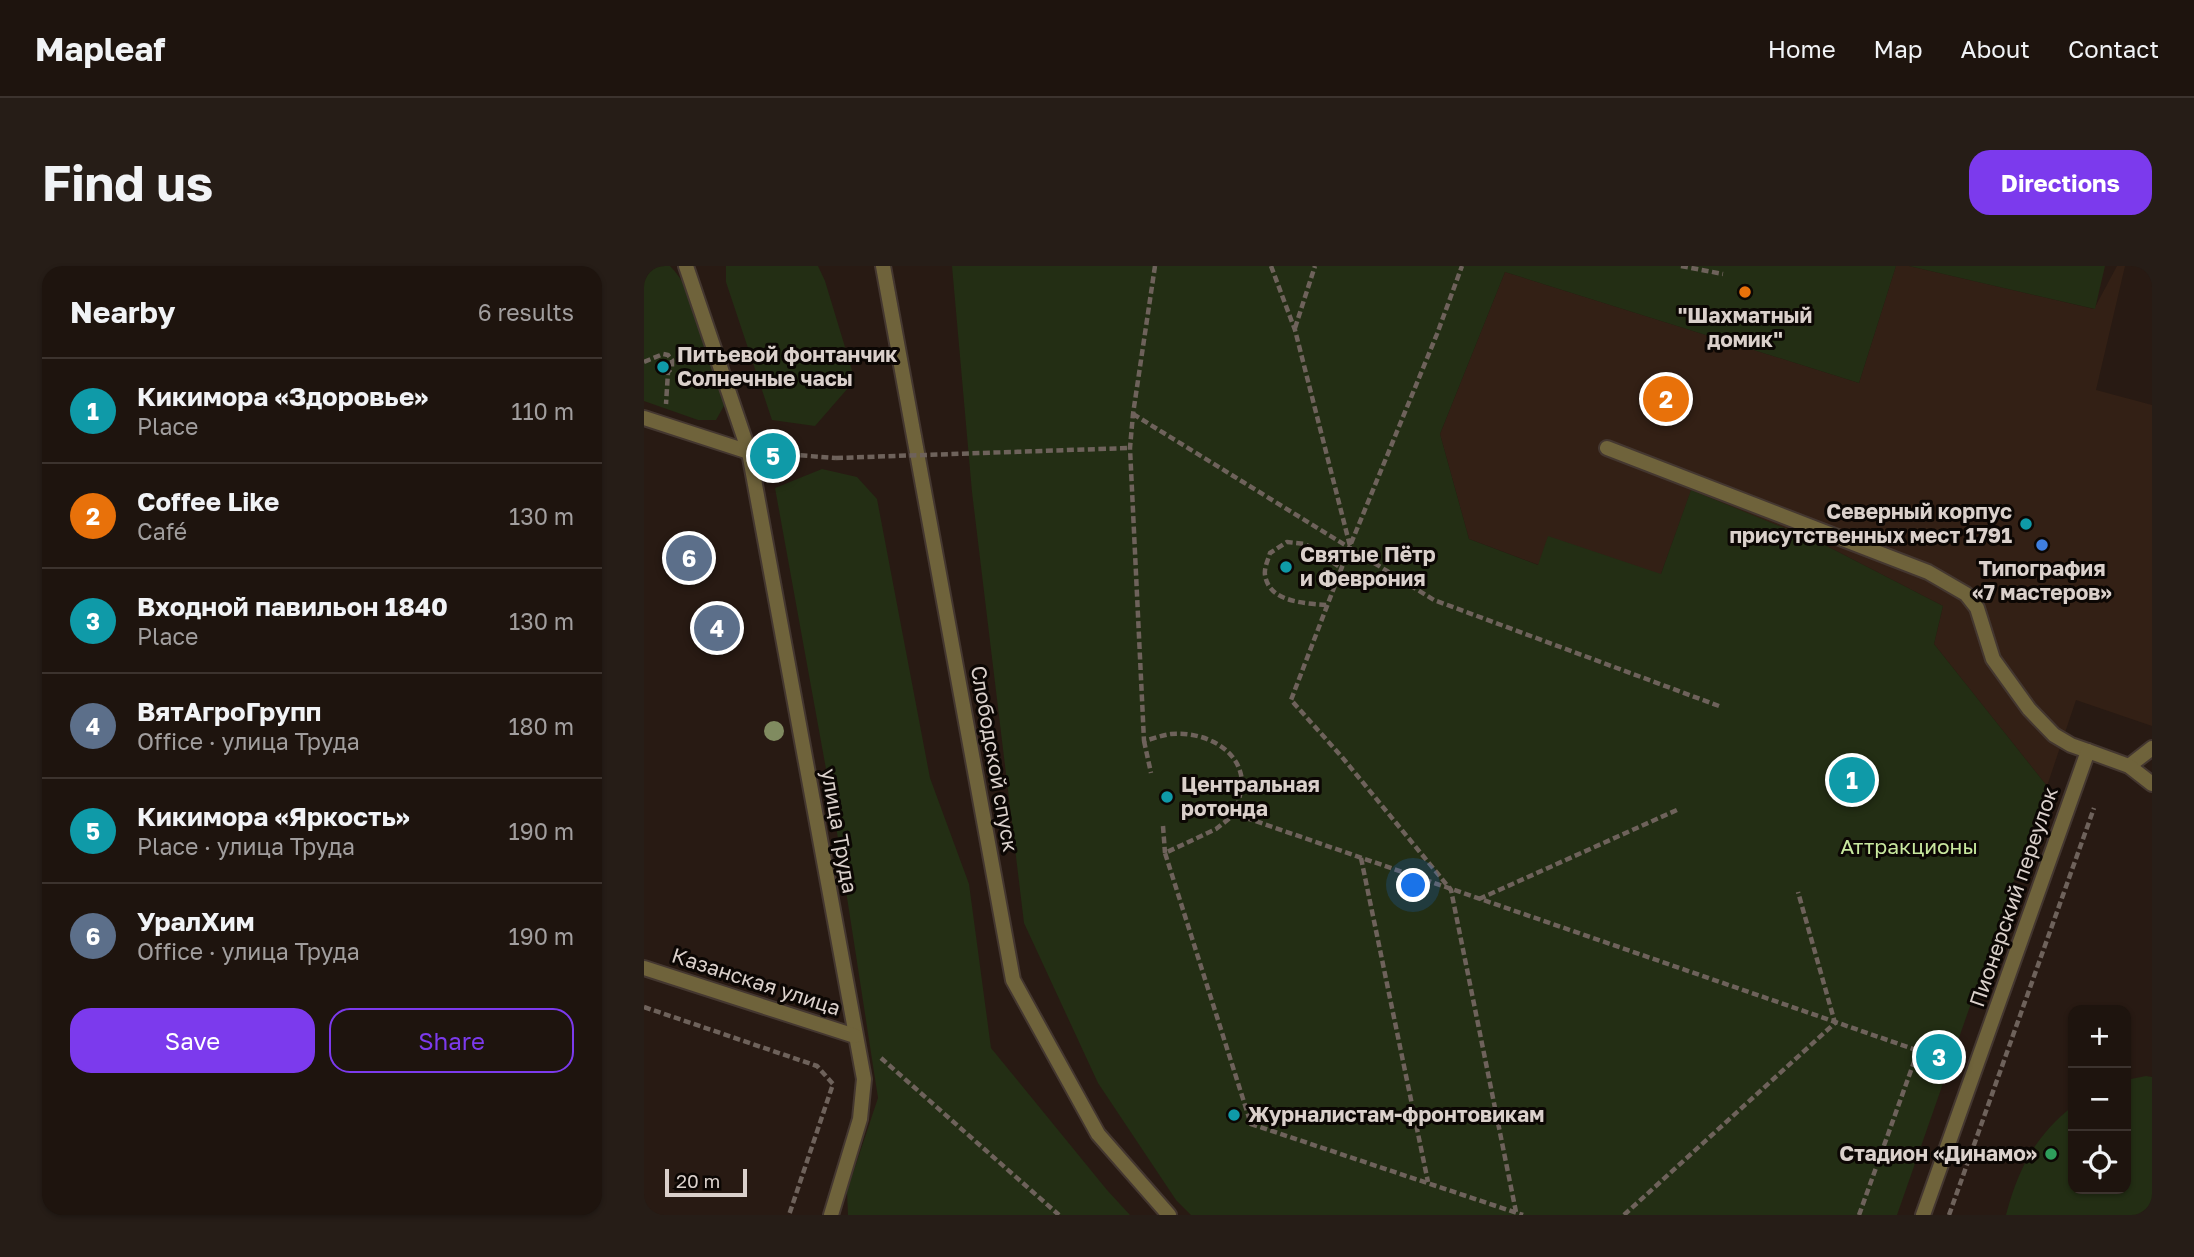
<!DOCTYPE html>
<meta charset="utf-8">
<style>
:root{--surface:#1e140e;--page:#261d17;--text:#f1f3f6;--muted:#a19e9e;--line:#3c332e;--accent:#7c3aed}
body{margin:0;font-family:"Golos Text",sans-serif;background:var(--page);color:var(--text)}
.controls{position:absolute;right:21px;bottom:21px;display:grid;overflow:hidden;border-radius:14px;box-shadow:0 2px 5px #0004}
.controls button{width:63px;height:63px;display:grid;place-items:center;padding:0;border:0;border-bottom:2px solid var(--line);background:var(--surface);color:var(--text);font:35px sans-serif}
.scale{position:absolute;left:21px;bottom:18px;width:82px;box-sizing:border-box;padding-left:7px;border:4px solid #dad0cb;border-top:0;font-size:19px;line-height:24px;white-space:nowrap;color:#dad0cb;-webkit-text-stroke:5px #0c0704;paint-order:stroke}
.you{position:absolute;left:770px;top:620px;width:24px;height:24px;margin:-18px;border:5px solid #fff;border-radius:50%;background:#1a73e8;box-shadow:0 0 0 10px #1a73e833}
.badge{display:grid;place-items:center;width:46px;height:46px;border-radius:50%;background:var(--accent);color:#fff;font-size:23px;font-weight:700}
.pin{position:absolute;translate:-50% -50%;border:4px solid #fff;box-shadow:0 2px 7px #0006}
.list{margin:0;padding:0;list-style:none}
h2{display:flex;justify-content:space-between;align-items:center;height:91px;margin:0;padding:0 28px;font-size:30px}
h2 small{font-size:23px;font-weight:400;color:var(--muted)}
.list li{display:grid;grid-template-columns:46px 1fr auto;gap:21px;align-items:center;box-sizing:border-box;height:105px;padding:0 28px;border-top:2px solid var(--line)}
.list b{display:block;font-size:26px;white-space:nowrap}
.list p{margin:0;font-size:23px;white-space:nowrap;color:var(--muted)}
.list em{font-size:23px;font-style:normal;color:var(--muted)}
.actions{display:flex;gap:14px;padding:21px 28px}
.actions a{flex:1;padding:16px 0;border:2px solid var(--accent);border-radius:21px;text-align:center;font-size:24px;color:var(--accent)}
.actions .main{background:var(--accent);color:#fff}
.icon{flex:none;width:38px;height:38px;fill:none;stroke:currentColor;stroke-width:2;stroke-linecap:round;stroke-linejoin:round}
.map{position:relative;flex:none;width:1508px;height:949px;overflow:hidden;border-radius:21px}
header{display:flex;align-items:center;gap:42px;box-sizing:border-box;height:98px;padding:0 35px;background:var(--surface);border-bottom:2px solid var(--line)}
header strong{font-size:33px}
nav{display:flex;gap:38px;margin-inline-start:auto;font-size:24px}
.intro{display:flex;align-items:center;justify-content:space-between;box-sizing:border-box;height:168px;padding:0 42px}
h1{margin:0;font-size:49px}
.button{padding:18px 32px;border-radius:21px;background:var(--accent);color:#fff;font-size:24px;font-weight:700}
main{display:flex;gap:42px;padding:0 42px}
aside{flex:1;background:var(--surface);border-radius:21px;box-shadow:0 2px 5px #0004}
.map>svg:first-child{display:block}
.built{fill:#332015}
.green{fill:#232e14}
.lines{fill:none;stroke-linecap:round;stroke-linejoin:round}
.lane-casing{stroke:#443730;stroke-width:18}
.street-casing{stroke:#443730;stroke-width:18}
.path{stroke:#6e625b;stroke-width:4.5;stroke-dasharray:7 3.5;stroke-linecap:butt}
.lane{stroke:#6f633b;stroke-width:14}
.street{stroke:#6f633b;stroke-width:14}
.path-bridge{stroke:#6e625b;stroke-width:4.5;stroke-dasharray:7 3.5;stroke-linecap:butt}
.tree{fill:#808b60}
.food-dot{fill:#e8710a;stroke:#0c0704;stroke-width:2.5}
.culture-dot{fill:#0f9aa8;stroke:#0c0704;stroke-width:2.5}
.shop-dot{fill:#3f7fe0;stroke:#0c0704;stroke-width:2.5}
.leisure-dot{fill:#2e9e5b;stroke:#0c0704;stroke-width:2.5}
.labels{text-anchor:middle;stroke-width:6;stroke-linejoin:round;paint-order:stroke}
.poi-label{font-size:21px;font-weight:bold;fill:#dad0cb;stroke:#0c0704;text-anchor:start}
.street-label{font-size:21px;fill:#dad0cb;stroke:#0c0704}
.park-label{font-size:21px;fill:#c8e89f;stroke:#0c0704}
</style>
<header>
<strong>Mapleaf</strong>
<nav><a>Home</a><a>Map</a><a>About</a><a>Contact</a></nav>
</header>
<div class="intro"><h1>Find us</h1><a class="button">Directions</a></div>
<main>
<aside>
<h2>Nearby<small>6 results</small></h2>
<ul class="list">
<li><span class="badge" style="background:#0f9aa8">1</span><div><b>Кикимора «Здоровье»</b><p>Place</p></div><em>110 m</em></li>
<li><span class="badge" style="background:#e8710a">2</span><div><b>Coffee Like</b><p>Café</p></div><em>130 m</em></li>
<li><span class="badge" style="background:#0f9aa8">3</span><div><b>Входной павильон 1840</b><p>Place</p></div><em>130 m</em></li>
<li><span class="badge" style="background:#5c6f8a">4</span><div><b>ВятАгроГрупп</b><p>Office · улица Труда</p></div><em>180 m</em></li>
<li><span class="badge" style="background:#0f9aa8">5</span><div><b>Кикимора «Яркость»</b><p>Place · улица Труда</p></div><em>190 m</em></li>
<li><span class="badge" style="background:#5c6f8a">6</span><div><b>УралХим</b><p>Office · улица Труда</p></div><em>190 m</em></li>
</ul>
<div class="actions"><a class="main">Save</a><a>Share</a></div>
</aside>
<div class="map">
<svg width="1508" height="949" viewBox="0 0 1508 949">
<rect width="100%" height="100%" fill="#281a13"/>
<polygon class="built" points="1252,0 1265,0 1450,43 1473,0 1481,0 1452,124 1508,139 1508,460 1432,434 1403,520 1290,378 1299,340 1175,276 1047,225 1017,308 1067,324 895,299 825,273 796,168 861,6 1215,117"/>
<g class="green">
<path d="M11,0h15c27,27 48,100 55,138l-9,16h-18l-54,-19v-130z"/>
<polygon points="82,0 174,0 181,15 211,114 171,160 128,154 82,16"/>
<polygon points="308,0 1252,0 1215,117 861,6 796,168 825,273 894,299 904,270 1017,308 1047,224 1175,276 1299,340 1290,378 1403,520 1253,949 547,949 532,934 454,817 380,657 328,226"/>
<polygon points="1265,0 1461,0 1451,43"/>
<polygon points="178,203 213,211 233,233 286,512 325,618 347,782 463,924 486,949 204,949 203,925 234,832 190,547 131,222"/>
<path d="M1502,810l6,1v138h-146c12,-46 29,-79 67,-109v83h53v-109z"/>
</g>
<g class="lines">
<defs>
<g id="lane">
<polyline points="963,182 1284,306 1322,328 1333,342 1349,393 1385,443 1410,469 1427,479 1444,485"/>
<polyline points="1485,500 1508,482"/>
</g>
<g id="street">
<polyline points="42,0 105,186 220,813 216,853 187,949"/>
<polyline points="239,0 369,714 454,868 525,949"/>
<polyline points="0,152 105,186"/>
<polyline points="0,702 211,770"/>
<polyline points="1279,949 1444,485 1485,500 1508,518"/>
</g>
</defs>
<use href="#lane" class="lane-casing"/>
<use href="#street" class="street-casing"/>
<g class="path">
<path d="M511,0l-22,148 -3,34 14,293c8,-2 18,-6 27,-7 30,-3 69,13 71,48 0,10 -5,23 -7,32l-19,15 -51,24 86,271 272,91"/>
<polyline points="627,0 651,64 706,280 793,68 818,0"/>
<polyline points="1037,0 1079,8"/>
<polyline points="651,62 671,0"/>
<polyline points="0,96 19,88 24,89 28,94 28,102 24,106 22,138"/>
<polyline points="489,148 790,334 1075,440"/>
<polyline points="455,183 486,182"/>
<polyline points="125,187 192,192"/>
<polyline points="706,280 647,434 698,491 807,624 872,946"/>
<path d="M682,339c-23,-2 -57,-3 -61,-30 -1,-7 3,-15 5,-22l17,-11 18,2 36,24"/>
<polyline points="500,475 507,507"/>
<polyline points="551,539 591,548 1281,787"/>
<polyline points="519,560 521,587"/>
<polyline points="717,592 784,916"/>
<polyline points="835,633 1035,543"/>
<polyline points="0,741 173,800 189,818 145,949"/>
<polyline points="237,792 415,949"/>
<polyline points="980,949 1191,757 1154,626"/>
<polyline points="1215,949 1274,785"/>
<polyline points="1305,949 1450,542"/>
</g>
<use href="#lane" class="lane"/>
<use href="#street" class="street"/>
<polyline class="path-bridge" points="192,192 455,183"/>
</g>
<circle class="tree" cx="130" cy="465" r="10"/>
<circle class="food-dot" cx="1101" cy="26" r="7"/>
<g class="culture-dot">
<circle cx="19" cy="101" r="7"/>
<circle cx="1382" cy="258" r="7"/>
<circle cx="642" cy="301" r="7"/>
<circle cx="523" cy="531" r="7"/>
<circle cx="590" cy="849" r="7"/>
</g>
<circle class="shop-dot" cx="1398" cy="279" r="7"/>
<circle class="leisure-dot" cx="1407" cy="888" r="7"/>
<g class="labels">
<g class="poi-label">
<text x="1101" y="57" text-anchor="middle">"Шахматный<tspan x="1101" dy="24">домик"</tspan></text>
<text x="33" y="96">Питьевой фонтанчик<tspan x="33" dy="24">Солнечные часы</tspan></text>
<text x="1368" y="253" text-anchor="end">Северный корпус<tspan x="1368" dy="24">присутственных мест 1791</tspan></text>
<text x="656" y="296">Святые Пётр<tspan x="656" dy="24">и Феврония</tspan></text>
<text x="1398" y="310" text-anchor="middle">Типография<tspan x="1398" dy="24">«7 мастеров»</tspan></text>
<text x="537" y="526">Центральная<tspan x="537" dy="24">ротонда</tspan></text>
<text x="604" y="856">Журналистам-фронтовикам</text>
<text x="1393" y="895" text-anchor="end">Стадион «Динамо»</text>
</g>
<g class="street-label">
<text transform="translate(350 493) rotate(80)" y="7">Слободской спуск</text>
<text transform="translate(195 565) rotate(80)" y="7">улица Труда</text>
<text transform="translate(1370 631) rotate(-71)" y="7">Пионерский переулок</text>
<text transform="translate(112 716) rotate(18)" y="7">Казанская улица</text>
</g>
<g class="park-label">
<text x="1265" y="588">Аттракционы</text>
</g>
</g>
</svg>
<div class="controls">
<button>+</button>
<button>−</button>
<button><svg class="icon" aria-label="locate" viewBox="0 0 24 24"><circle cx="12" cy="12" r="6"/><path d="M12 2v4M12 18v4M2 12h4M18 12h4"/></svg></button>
</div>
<div class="scale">20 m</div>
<div class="you"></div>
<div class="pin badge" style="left:1208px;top:514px;background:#0f9aa8">1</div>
<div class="pin badge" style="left:1022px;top:133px;background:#e8710a">2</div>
<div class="pin badge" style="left:1295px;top:791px;background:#0f9aa8">3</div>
<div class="pin badge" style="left:73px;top:362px;background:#5c6f8a">4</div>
<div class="pin badge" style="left:129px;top:190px;background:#0f9aa8">5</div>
<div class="pin badge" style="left:45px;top:292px;background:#5c6f8a">6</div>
</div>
</main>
